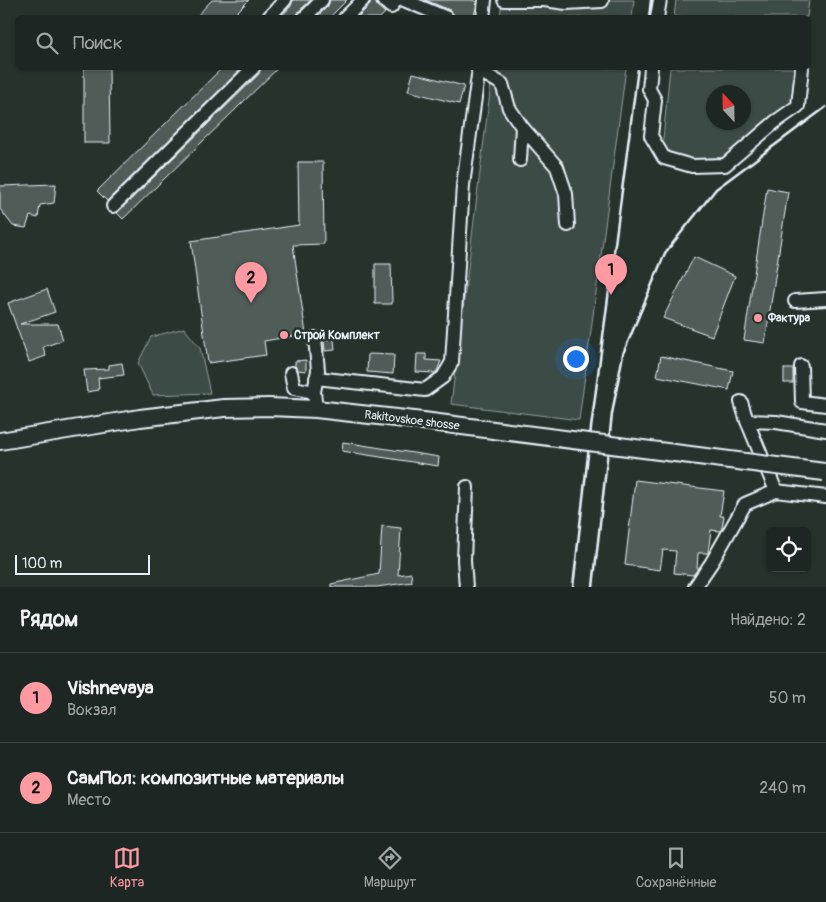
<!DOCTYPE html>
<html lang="ru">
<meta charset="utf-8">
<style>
:root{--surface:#1c2622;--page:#252e2a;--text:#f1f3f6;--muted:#a0a5a5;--line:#3a4340;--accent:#ff9aa2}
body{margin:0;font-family:Pangolin,sans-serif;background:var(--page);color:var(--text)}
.controls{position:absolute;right:15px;bottom:15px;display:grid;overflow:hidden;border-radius:8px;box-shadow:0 1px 4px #0004}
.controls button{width:45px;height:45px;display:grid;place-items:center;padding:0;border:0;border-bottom:1px solid var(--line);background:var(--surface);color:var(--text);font:25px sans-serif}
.compass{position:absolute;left:706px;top:85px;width:45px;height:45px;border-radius:50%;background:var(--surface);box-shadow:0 1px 4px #0004;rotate:338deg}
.scale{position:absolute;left:15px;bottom:12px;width:135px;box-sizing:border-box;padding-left:5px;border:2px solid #e8f1f8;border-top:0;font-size:14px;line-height:18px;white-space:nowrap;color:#e8f1f8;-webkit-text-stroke:4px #26332d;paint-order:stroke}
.you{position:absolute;left:575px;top:358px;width:18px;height:18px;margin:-12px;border:4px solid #fff;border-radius:50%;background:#1a73e8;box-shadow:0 0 0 8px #1a73e833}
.badge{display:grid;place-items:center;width:32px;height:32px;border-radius:50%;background:var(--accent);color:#111;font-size:16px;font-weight:700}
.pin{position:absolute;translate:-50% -41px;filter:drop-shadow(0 1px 2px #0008)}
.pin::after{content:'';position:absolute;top:26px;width:18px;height:15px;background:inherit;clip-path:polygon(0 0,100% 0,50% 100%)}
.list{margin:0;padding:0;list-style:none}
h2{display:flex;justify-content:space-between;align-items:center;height:65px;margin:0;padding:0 20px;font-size:21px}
h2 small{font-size:16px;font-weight:400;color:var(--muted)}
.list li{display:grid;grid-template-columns:32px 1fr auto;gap:15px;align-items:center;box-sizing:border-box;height:90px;padding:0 20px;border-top:1px solid var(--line)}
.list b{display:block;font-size:19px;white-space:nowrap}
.list p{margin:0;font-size:16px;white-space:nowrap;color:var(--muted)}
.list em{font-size:16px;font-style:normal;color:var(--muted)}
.icon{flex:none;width:28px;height:28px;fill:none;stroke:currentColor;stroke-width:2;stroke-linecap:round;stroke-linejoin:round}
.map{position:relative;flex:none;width:826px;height:587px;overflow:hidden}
.search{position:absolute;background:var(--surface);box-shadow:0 1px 4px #0004;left:15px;right:15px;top:15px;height:55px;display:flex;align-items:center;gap:12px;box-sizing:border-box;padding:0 18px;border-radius:8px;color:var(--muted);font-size:19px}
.sheet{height:245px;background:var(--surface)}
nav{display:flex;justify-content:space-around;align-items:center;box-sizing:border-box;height:70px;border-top:1px solid var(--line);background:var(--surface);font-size:14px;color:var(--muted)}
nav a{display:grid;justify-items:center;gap:2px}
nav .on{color:var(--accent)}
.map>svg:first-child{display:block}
.green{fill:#3e4b47;stroke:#939ea0;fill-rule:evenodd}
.building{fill:#505c59;stroke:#e8f1f8}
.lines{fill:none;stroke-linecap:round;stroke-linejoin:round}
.minor-casing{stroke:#e8f1f8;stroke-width:16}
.major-casing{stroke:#e8f1f8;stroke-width:20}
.minor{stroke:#26332d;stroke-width:12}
.major{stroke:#26332d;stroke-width:16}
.rail{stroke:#e8f1f8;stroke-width:2.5}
.major-bridge-casing{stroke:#e8f1f8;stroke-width:20;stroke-linecap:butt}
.major-bridge{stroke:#26332d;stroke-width:16}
.poi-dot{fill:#ff9aa2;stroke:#26332d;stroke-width:2}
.labels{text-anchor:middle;stroke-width:5;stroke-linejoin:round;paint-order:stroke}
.poi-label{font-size:12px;font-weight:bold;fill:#e8f1f8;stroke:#26332d;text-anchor:start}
.street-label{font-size:12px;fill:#e8f1f8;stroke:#26332d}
</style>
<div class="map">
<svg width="826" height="587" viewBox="0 0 826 587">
<rect width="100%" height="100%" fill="#26332d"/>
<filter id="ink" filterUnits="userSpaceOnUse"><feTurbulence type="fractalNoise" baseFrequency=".02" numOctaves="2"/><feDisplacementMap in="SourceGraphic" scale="10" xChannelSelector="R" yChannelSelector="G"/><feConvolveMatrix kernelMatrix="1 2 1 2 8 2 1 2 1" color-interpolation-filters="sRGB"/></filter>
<g filter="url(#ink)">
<g class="green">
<polygon points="502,0 634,0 632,17 500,18"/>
<polygon points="676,0 809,0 807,17 674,17"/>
<polygon points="493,68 626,68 579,420 451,404"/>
<path d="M670,68h129l-7,42 -11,18 -47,33 -41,3 -31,-15zM714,92h30v30h-30z"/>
<polygon points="184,328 200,348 210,393 153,395 138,363 151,337"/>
</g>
<g class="building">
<polygon points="212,0 249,0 231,18 195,18"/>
<polygon points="293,0 311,0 298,12 296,18 280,18 291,6"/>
<polygon points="330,0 347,0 329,18 316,18 328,6"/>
<polygon points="371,0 375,0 377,6 385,13 380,18 357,18 369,6"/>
<polygon points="425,0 472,0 477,2 475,12 473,18 455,18 450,10"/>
<polygon points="84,68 109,68 110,143 84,143"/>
<polygon points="222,68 242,68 107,201 97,191"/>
<polygon points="261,68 278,68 123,219 117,213 259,74"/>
<polygon points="413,73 464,86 459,104 408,91"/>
<polygon points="298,162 323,162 324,244 293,245 306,334 264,341 266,355 208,363 191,241 299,225"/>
<polygon points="56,184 54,203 40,205 38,218 30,216 26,228 13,226 0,209 0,186"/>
<polygon points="767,188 788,192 765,343 744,340"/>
<polygon points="694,257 735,276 712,336 663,318"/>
<polygon points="375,264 391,264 392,304 375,304"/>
<polygon points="47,289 55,312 20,324 58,324 63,340 43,347 46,356 29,362 8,303"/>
<polygon points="334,339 335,350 325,351 324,340"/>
<polygon points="368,354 394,355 393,374 367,372"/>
<polygon points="417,354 426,354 426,360 441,361 437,371 434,373 416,372"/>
<polygon points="661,356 733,371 729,390 657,376"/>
<polygon points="306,360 306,371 298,370 295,366 295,361"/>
<polygon points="122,363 124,375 98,378 99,390 87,392 84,370 109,369 109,365"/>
<rect x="784" y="369" width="9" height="14"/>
<polygon points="343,442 439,457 438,466 342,451"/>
<polygon points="635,480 724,491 720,516 724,516 722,528 720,531 711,530 708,553 698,553 697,570 693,575 674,573 676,551 663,550 660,570 625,565"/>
<polygon points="382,526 401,528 398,575 411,573 412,582 377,587 331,587 331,584 379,574"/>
</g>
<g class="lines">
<defs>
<g id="minor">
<polyline points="383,0 391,7 396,0"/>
<polyline points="404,0 447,18"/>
<polyline points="504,0 544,0 566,3 602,1"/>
<polyline points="269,17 285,0"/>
<polyline points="304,18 322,0"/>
<polyline points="345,18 363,0"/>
<polyline points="483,18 485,0"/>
<polyline points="657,18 660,0"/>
<polyline points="651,68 649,89 655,100 651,136 664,158 692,166 725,165 775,122 798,106 802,68"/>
<polyline points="478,70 502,84 509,108 522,127 520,160"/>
<polyline points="522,127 557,167 566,194 568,225"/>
<polyline points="113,206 253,68"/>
<polyline points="795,301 826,299"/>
<polyline points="315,338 318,370 314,392 316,409"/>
<polyline points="801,366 802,402 826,405"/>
<polyline points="291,373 294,388 314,392"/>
<polyline points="316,378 425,390 443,377 452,362 463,185 479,68"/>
<polyline points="741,402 747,421 776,491"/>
<polyline points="747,421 776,422 826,430"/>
<polyline points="466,587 464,560 467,487"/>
<polyline points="695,587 712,562 745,504 776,491 826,497"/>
</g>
<polyline id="major" points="0,441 140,418 224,408 269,407 316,409 423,421"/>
</defs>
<use href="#minor" class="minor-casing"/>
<use href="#major" class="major-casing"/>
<use href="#minor" class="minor"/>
<use href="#major" class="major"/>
<g class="rail">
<polyline points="649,18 651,0"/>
<polyline points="573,587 591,428 638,68"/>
<polyline points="593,587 612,414 623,354 665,253 716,189 826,107"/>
</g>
<defs>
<polyline id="major-bridge" points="423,421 824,472"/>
</defs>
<use href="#major-bridge" class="major-bridge-casing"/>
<use href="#major-bridge" class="major-bridge"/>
</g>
</g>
<g class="poi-dot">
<circle cx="758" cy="318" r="5"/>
<circle cx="284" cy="335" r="5"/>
</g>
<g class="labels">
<g class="poi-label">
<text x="768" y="322">Фактура</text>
<text x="294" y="339">Строй Комплект</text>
</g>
<g class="street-label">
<text transform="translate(412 420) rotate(7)" y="4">Rakitovskoe shosse</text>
</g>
</g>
</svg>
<div class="controls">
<button><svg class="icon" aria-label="locate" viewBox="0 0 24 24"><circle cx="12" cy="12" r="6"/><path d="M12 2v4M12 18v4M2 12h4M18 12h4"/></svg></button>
</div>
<svg class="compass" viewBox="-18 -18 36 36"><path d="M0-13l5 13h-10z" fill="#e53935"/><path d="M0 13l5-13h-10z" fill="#a0a5a5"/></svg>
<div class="scale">100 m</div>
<div class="you"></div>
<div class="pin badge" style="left:611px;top:295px">1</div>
<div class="pin badge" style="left:251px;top:303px">2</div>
<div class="search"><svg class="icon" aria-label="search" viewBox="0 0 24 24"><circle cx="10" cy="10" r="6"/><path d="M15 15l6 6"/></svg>Поиск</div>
</div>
<section class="sheet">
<h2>Рядом<small>Найдено: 2</small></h2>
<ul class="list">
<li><span class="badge">1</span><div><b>Vishnevaya</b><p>Вокзал</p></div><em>50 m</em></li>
<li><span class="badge">2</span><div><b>СамПол: композитные материалы</b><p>Место</p></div><em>240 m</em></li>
</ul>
</section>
<nav>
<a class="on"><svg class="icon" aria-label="map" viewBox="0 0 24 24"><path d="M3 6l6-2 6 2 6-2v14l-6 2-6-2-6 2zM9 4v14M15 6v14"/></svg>Карта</a>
<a><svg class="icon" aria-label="directions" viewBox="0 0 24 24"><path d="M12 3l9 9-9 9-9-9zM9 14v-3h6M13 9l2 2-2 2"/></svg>Маршрут</a>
<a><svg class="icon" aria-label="saved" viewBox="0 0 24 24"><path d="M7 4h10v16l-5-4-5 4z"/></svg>Сохранённые</a>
</nav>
